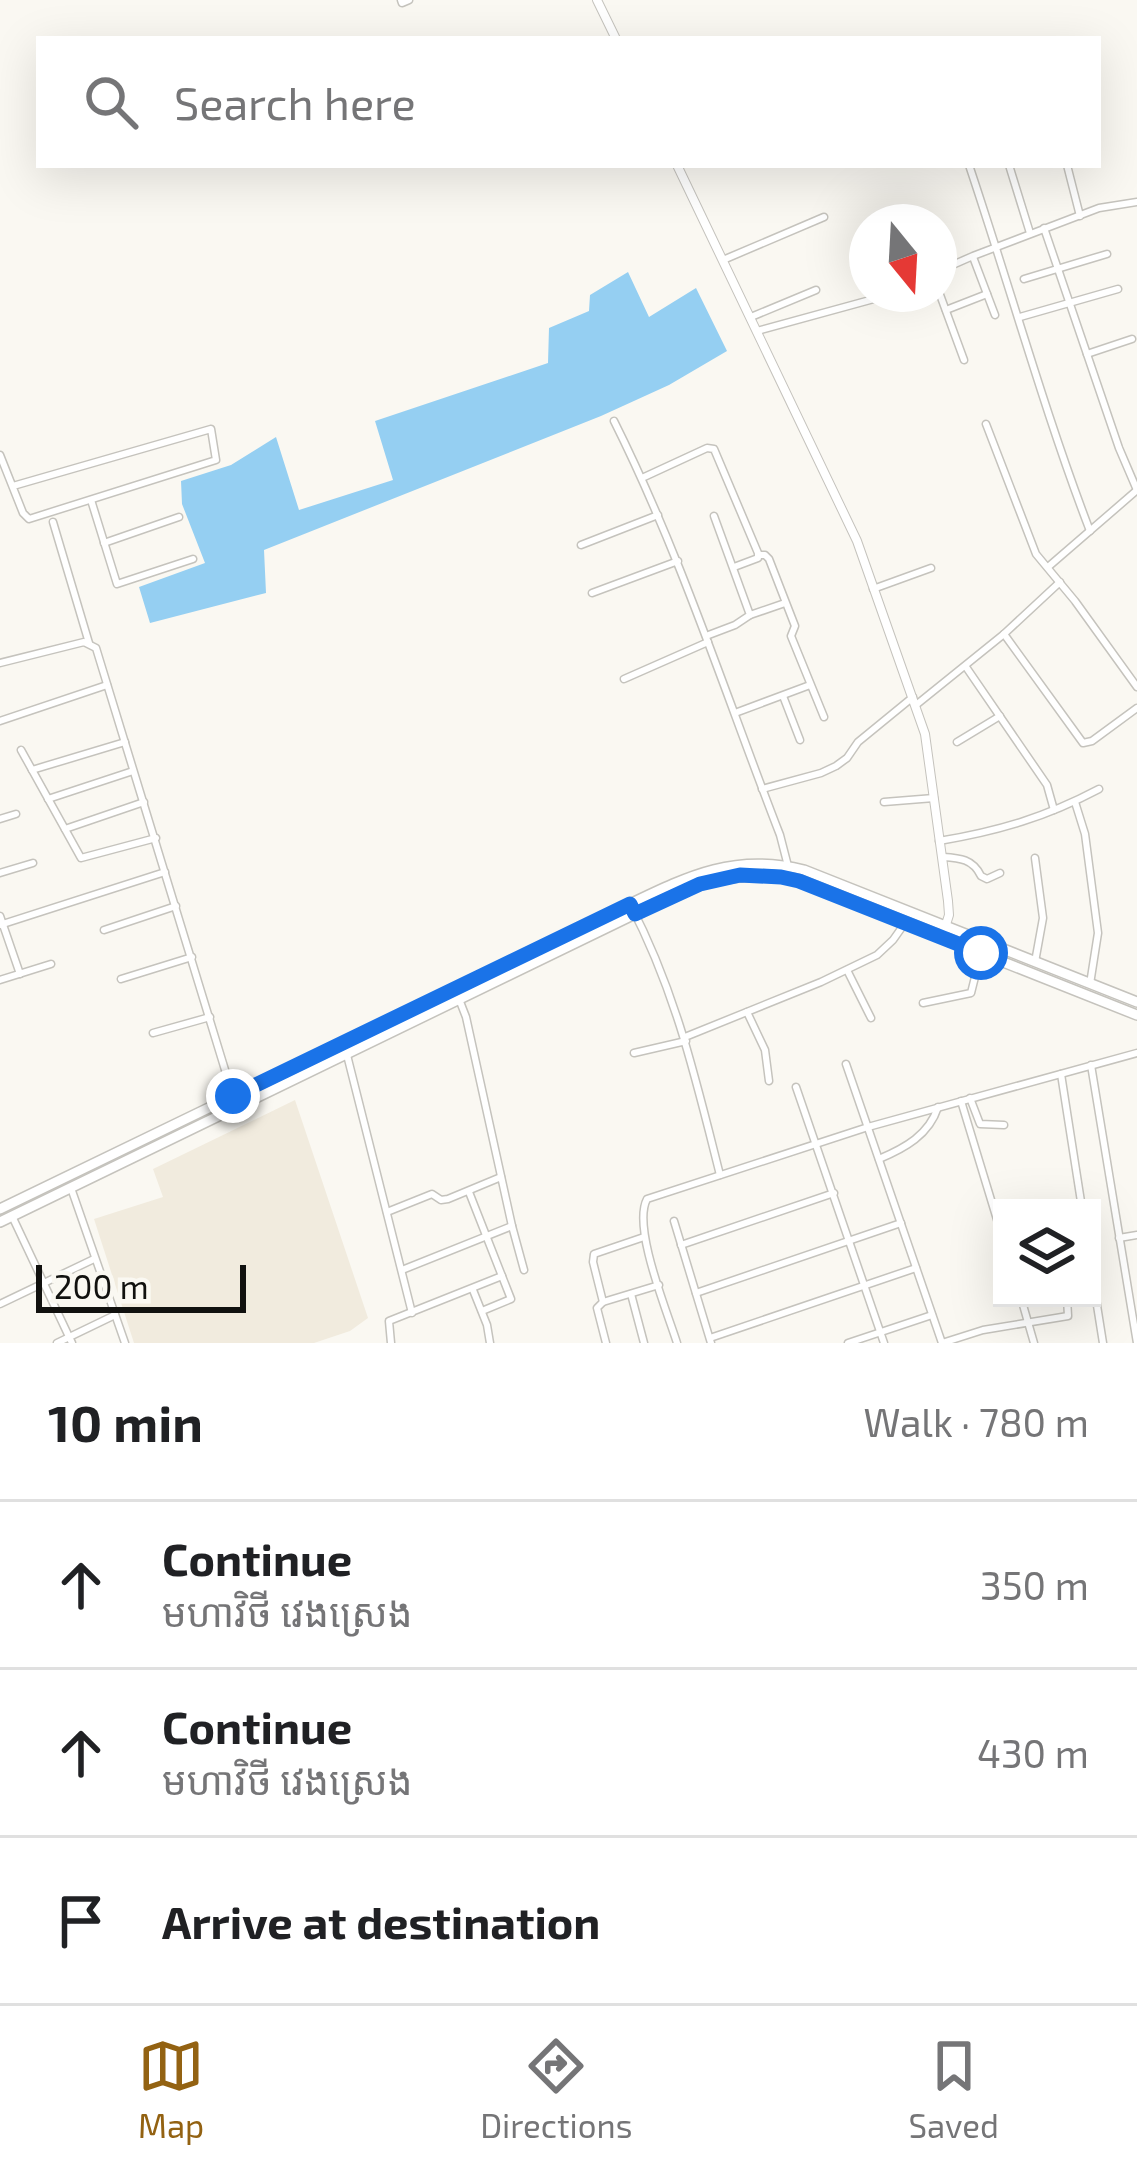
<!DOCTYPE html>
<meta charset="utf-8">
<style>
:root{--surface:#fff;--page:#f2f2f2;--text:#202124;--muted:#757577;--line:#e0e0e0;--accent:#936212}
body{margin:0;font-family:"Exo 2","Noto Sans Khmer",sans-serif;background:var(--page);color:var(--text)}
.controls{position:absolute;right:36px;bottom:36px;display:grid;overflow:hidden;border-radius:0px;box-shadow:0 12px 48px #0002}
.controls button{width:108px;height:108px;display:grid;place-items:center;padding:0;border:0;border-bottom:3px solid var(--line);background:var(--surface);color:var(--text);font:60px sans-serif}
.compass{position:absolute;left:849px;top:204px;width:108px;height:108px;border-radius:50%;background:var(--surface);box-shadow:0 12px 48px #0002;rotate:162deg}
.scale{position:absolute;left:36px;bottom:30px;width:210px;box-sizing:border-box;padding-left:12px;border:6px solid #11110f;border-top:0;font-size:33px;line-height:42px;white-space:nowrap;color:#11110f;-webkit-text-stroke:9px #faf8f2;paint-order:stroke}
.stop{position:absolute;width:36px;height:36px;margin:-27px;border:9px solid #1a73e8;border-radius:50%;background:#fff}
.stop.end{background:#1a73e8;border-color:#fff;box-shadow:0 3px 12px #0008}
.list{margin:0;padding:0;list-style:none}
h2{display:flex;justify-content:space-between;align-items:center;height:156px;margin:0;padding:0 48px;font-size:51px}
h2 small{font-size:39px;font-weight:400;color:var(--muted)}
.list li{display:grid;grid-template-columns:78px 1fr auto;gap:36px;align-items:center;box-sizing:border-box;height:168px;padding:0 48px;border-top:3px solid var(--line)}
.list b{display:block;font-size:45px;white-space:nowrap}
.list p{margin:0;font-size:39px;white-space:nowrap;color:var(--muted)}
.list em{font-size:39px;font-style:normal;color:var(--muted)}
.icon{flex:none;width:66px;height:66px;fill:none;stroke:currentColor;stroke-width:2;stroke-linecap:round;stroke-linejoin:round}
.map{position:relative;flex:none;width:1137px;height:1343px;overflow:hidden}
.search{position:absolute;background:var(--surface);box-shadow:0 12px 48px #0002;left:36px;right:36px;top:36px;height:132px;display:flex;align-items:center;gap:30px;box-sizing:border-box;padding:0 42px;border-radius:0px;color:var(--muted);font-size:45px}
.sheet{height:660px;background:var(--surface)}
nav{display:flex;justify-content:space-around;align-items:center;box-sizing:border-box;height:168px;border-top:3px solid var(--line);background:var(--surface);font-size:33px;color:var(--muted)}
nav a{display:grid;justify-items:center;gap:6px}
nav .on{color:var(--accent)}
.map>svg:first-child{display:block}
.built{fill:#f1ebde}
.water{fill:#95cff2}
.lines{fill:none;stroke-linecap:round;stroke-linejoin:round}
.minor-casing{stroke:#c5c3bd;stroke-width:9}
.tertiary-casing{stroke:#c5c3bd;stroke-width:10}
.primary-casing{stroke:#c5c3bd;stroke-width:12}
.minor{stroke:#fff;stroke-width:6}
.tertiary{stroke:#fff;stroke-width:8}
.primary{stroke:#fff;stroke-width:9}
.route{stroke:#1a73e8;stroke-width:15}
</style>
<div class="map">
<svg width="1137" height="1343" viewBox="0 0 1137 1343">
<rect width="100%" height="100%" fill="#faf8f2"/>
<polygon class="built" points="295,1100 368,1318 350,1331 314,1343 134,1343 94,1219 163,1197 153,1169"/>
<polygon class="water" points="628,272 649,317 696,288 727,351 669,385 601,416 264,550 266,593 150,623 139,587 205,563 182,504 181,481 231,465 276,437 299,510 393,480 375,421 548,363 549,328 589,311 590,295"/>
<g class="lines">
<defs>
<g id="minor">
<polyline points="401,0 402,3 409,0"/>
<path d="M969,165c41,122 75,246 121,366"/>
<polyline points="1009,165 1030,233"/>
<polyline points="1067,165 1080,216"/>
<polyline points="926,222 931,221"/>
<polyline points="1044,228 1119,448 1137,490"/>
<polyline points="973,257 995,315"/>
<polyline points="723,260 824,217"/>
<polyline points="939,271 973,256 1099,208 1137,202"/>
<polyline points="1024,279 1107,254"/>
<polyline points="939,292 964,360"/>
<polyline points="946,310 987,294"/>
<polyline points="751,317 816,290"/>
<polyline points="1020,317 1118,289"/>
<polyline points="757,331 892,294"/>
<polyline points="1087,354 1132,339"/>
<path d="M614,421c67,134 112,275 166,414l8,31"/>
<polyline points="986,424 1036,554 1075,601 1137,687"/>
<polyline points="0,455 23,513 29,519 216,460 211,429 13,486"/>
<polyline points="642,478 707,448 714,449 758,553 758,558 734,567"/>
<polyline points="91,500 117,584 193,559"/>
<polyline points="53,522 89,643"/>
<polyline points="104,543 179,517"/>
<polyline points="581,545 658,515"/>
<polyline points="760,555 765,555 769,559 795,626 791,636 824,717"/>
<polyline points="1048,567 1136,491"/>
<polyline points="873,589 931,568"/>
<polyline points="592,593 678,561"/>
<polyline points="750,615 785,603"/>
<polyline points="1004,634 1083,743 1092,741 1137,708"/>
<polyline points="706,636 735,625 750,615 714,516"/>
<polyline points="0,663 84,642 96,648 233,1096"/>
<polyline points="966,667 1047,785 1054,810"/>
<polyline points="624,679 708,642"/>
<polyline points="783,696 800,740"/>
<polyline points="916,705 1004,634 1060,582"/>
<polyline points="735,713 810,685"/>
<polyline points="0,721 107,685"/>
<polyline points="957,742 1000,716"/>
<polyline points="21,750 81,858 156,838"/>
<polyline points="32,770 125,742"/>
<polyline points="762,789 821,773 836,766 847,758 858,742 913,697"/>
<polyline points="48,799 133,771"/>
<polyline points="884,802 934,798"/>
<polyline points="1075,802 1085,834 1098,933 1090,984"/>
<polyline points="0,819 16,814"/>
<polyline points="65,829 144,802"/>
<path d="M939,841c60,-10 107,-24 160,-52"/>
<path d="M943,857c17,1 30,2 38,19l6,3 13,-6"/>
<polyline points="0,873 33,863"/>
<path d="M630,904c46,88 66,176 90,271"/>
<polyline points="0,916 20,974"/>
<polyline points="0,925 165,872"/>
<polyline points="104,930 176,906"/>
<polyline points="1035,962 1043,918 1035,858"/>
<polyline points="847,970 871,1018"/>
<polyline points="121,979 192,957"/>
<polyline points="0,980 51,964"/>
<polyline points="459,999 466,1017 512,1226 524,1270"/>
<polyline points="923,1003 971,993 981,953"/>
<polyline points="747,1012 765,1050 769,1081"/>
<polyline points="153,1033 210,1017"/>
<polyline points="685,1037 821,982 877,955 893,940 905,923"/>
<polyline points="634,1053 686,1041"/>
<polyline points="347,1055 412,1313"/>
<polyline points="846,1064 942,1343"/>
<polyline points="1091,1065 1137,1343"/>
<polyline points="1061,1074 1082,1208"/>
<polyline points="796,1087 884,1343"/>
<polyline points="970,1098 980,1124 1004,1125"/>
<polyline points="961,1101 1002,1236"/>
<path d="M879,1159c26,-11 50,-24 59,-52"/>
<polyline points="71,1188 125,1343"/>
<polyline points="469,1192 511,1299 482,1311"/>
<polyline points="387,1212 432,1194 441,1200 448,1199 501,1177"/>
<polyline points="12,1216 72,1343"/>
<polyline points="674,1221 711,1343"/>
<polyline points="1119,1238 1137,1235"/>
<polyline points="681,1245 834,1193"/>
<polyline points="402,1270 512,1226"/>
<polyline points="1092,1274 1103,1343"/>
<polyline points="473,1290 487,1325 490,1343"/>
<polyline points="696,1293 901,1223"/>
<polyline points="631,1294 644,1343"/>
<polyline points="1021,1298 1034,1343"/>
<polyline points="603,1302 593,1262 594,1254 644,1237"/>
<polyline points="0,1304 94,1259"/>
<polyline points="710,1338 916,1268"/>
<polyline points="57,1343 115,1315"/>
<polyline points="391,1343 389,1321 502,1276"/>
<polyline points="606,1343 597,1308 603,1302 659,1285"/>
<path d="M677,1343c-10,-32 -45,-116 -30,-144l221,-72 269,-74"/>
<polyline points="848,1343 932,1315"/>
<polyline points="942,1343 983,1330 1068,1316 1067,1298"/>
</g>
<g id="tertiary">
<polyline points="597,0 616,39"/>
<polyline points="677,165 857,541 925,734 948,901 949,915 942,937"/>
</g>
<g id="primary">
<path d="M0,1209l630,-305c60,-29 106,-51 174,-34l333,132"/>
<path d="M0,1222l676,-328c41,-17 79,-23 123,-13l338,134"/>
</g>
</defs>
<use href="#minor" class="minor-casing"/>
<use href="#tertiary" class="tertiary-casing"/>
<use href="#primary" class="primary-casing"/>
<use href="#minor" class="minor"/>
<use href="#tertiary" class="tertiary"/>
<use href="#primary" class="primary"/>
</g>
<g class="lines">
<polyline class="route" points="233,1096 630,904 635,914 700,884 740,875 781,877 799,881 981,953"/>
</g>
</svg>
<div class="controls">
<button><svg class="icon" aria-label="layers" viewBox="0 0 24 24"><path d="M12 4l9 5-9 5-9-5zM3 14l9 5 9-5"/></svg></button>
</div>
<svg class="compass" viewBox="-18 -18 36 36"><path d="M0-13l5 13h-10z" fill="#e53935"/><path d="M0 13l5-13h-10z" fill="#757577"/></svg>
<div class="scale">200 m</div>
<div class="stop" style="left:981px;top:953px"></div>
<div class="stop end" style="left:233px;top:1096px"></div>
<div class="search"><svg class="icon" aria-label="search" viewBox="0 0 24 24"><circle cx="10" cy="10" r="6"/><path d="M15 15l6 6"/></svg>Search here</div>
</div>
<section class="sheet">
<h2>10 min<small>Walk · 780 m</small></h2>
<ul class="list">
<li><svg class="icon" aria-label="ahead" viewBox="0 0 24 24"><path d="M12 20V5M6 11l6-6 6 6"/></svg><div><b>Continue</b><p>មហាវិថី វេងស្រេង</p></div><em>350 m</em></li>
<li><svg class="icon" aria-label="ahead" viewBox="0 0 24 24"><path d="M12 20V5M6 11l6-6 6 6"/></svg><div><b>Continue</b><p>មហាវិថី វេងស្រេង</p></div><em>430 m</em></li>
<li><svg class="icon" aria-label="arrive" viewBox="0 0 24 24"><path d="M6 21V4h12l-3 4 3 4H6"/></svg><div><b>Arrive at destination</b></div></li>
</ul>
</section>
<nav>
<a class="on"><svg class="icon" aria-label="map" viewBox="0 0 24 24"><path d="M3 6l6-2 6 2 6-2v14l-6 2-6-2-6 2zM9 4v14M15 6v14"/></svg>Map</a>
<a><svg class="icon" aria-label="directions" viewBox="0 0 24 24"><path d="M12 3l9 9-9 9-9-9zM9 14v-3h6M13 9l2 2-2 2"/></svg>Directions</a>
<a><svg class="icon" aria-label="saved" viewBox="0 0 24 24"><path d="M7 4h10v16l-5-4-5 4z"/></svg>Saved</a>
</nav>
